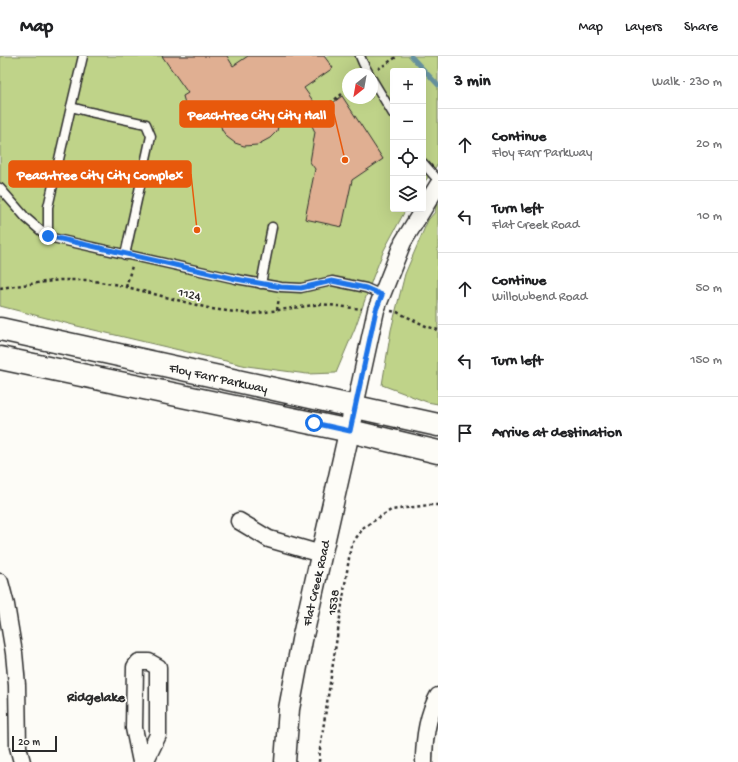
<!DOCTYPE html>
<meta charset="utf-8">
<style>
:root{--surface:#fff;--page:#f2f2f2;--text:#202124;--muted:#757577;--line:#e0e0e0}
body{margin:0;font-family:"Gochi Hand",sans-serif;background:var(--page);color:var(--text)}
.controls{position:absolute;right:12px;top:12px;display:grid;overflow:hidden;border-radius:4px;box-shadow:0 4px 16px #0002}
.controls button{width:36px;height:36px;display:grid;place-items:center;padding:0;border:0;border-bottom:1px solid var(--line);background:var(--surface);color:var(--text);font:20px sans-serif}
.compass{position:absolute;left:342px;top:12px;width:36px;height:36px;border-radius:50%;background:var(--surface);box-shadow:0 4px 16px #0002;rotate:211deg}
.scale{position:absolute;left:12px;bottom:10px;width:45px;box-sizing:border-box;padding-left:4px;border:2px solid #2b2b2b;border-top:0;font-size:11px;line-height:14px;white-space:nowrap;color:#2b2b2b;-webkit-text-stroke:3px #fdfcf7;paint-order:stroke}
.stop{position:absolute;width:12px;height:12px;margin:-9px;border:3px solid #1a73e8;border-radius:50%;background:#fff}
.stop.end{background:#1a73e8;border-color:#fff;box-shadow:0 1px 4px #0008}
.list{margin:0;padding:0;list-style:none}
h2{display:flex;justify-content:space-between;align-items:center;height:52px;margin:0;padding:0 16px;font-size:17px}
h2 small{font-size:13px;font-weight:400;color:var(--muted)}
.list li{display:grid;grid-template-columns:26px 1fr auto;gap:12px;align-items:center;box-sizing:border-box;height:72px;padding:0 16px;border-top:1px solid var(--line)}
.list b{display:block;font-size:15px;white-space:nowrap}
.list p{margin:0;font-size:13px;white-space:nowrap;color:var(--muted)}
.list em{font-size:13px;font-style:normal;color:var(--muted)}
.icon{flex:none;width:22px;height:22px;fill:none;stroke:currentColor;stroke-width:2;stroke-linecap:round;stroke-linejoin:round}
.map{position:relative;flex:none;width:438px;height:706px;overflow:hidden}
header{display:flex;align-items:center;gap:24px;box-sizing:border-box;height:56px;padding:0 20px;background:var(--surface);border-bottom:1px solid var(--line)}
header strong{font-size:19px}
nav{display:flex;gap:22px;margin-inline-start:auto;font-size:14px}
main{display:flex}
aside{flex:1;background:var(--surface)}
.map>svg:first-child{display:block}
.green{fill:#bfd389;stroke:#757f5a;fill-rule:evenodd}
.lines{fill:none;stroke-linecap:round;stroke-linejoin:round}
.stream{stroke:#6692a0;stroke-width:4.5}
.building{fill:#e0af92;stroke:#2b2b2b}
.service-casing{stroke:#2b2b2b;stroke-width:11}
.minor-casing{stroke:#2b2b2b;stroke-width:19}
.tertiary-casing{stroke:#2b2b2b;stroke-width:23}
.primary-casing{stroke:#2b2b2b;stroke-width:25}
.path{stroke:#2b2b2b;stroke-width:2.5;stroke-dasharray:3 3;stroke-linecap:butt}
.service{stroke:#fdfcf7;stroke-width:8}
.minor{stroke:#fdfcf7;stroke-width:16}
.tertiary{stroke:#fdfcf7;stroke-width:20}
.primary{stroke:#fdfcf7;stroke-width:22}
.route{stroke:#1a73e8;stroke-width:5}
.labels{text-anchor:middle;stroke-width:3.5;stroke-linejoin:round;paint-order:stroke}
.street-label{font-size:13px;fill:#2b2b2b;stroke:#fdfcf7}
.neighbourhood-label{font-size:14px;font-weight:bold;fill:#2b2b2b;stroke:#fdfcf7}
.leader{fill:none;stroke:#e8590c;stroke-width:1.5}
.callout-dot{fill:#e8590c;stroke:#fdfcf7;stroke-width:1.5}
.callout{fill:#e8590c;stroke:#e8590c;stroke-width:1.5}
.callout-label{font-size:14px;text-anchor:middle;font-weight:bold;fill:#fff}
</style>
<header>
<strong>Map</strong>
<nav><a>Map</a><a>Layers</a><a>Share</a></nav>
</header>
<main>
<div class="map">
<svg width="438" height="706" viewBox="0 0 438 706">
<rect width="100%" height="100%" fill="#fdfcf7"/>
<filter id="ink" filterUnits="userSpaceOnUse"><feTurbulence type="fractalNoise" baseFrequency=".025" numOctaves="2"/><feDisplacementMap in="SourceGraphic" scale="8" xChannelSelector="R" yChannelSelector="G"/><feConvolveMatrix kernelMatrix="1 2 1 2 8 2 1 2 1" color-interpolation-filters="sRGB"/></filter>
<g filter="url(#ink)">
<g class="green">
<path d="M0,0h438v108l-15,20v-113h-30v138h13l-22,41 -11,27 -18,51 -19,45 -29,1 -60,-8 -170,-40 -77,-20zM348,18h24v24h-24z"/>
<polygon points="438,138 438,348 427,346 382,329 391,274 405,218 428,164 435,156"/>
</g>
<g class="lines">
<polyline class="stream" points="411,0 438,29"/>
</g>
<polygon class="building" points="162,0 227,0 233,10 248,0 324,0 333,12 304,32 321,56 342,40 383,103 352,124 342,171 305,163 315,113 310,106 315,76 303,51 289,60 281,58 277,75 270,82 257,89 244,90 235,87 227,81 222,74 215,49 190,66 183,40 188,37"/>
<g class="lines">
<defs>
<g id="service">
<polyline points="360,0 363,7 369,18"/>
<polyline points="372,23 393,58"/>
<polyline points="71,51 83,0"/>
<polyline points="423,107 438,124"/>
<polyline points="0,132 26,162 48,181 236,223 281,231 301,232 332,225 366,232 382,239"/>
<polyline points="48,181 48,151 71,51 90,56 146,68 151,80 125,199"/>
<polyline points="261,228 272,171"/>
</g>
<g id="minor">
<polyline points="355,350 376,254 403,186 438,129"/>
<polyline points="239,465 269,483 321,498"/>
<polyline points="0,526 6,549 14,597 17,629 18,691 22,706"/>
<polyline points="141,706 134,672 135,611 139,606 149,606 158,611 158,679 145,706"/>
<path d="M424,706c0,-23 3,-46 14,-66"/>
</g>
<g id="tertiary">
<path id="s1" d="M285,706l4,-53 13,-69 53,-234"/>
</g>
<g id="primary">
<path id="s2" d="M0,273l438,96"/>
<polyline points="0,302 350,375 438,396"/>
</g>
</defs>
<use href="#service" class="service-casing"/>
<use href="#minor" class="minor-casing"/>
<use href="#tertiary" class="tertiary-casing"/>
<use href="#primary" class="primary-casing"/>
<g class="path">
<polyline points="378,13 398,0"/>
<polyline points="316,58 342,38"/>
<polyline points="126,231 132,210"/>
<polyline points="0,232 60,224 87,224 119,229 212,253 251,258 321,248 362,253"/>
<polyline points="277,254 279,242"/>
<polyline points="391,255 397,256 426,270 438,274"/>
<polyline points="319,706 320,693 351,489 364,471 391,454 429,449 438,449"/>
</g>
<use href="#service" class="service"/>
<use href="#minor" class="minor"/>
<use href="#tertiary" class="tertiary"/>
<use href="#primary" class="primary"/>
</g>
</g>
<g class="lines" filter="url(#ink)">
<polyline class="route" points="48,180 236,223 281,231 301,232 332,225 366,232 382,239 376,254 350,375 314,367"/>
</g>
<g class="labels">
<g class="street-label">
<text transform="translate(190 237) rotate(14)" y="5">1124</text>
<text dy="5" stroke="none"><textPath href="#s2" startOffset="224">Floy Farr Parkway</textPath></text>
<text dy="5" stroke="none"><textPath href="#s1" startOffset="182">Flat Creek Road</textPath></text>
<text transform="translate(332 546) rotate(-81)" y="5">1538</text>
</g>
<g class="neighbourhood-label">
<text x="96" y="645">Ridgelake</text>
</g>
</g>
<path class="leader" d="M345 104L334 58M197 174L191 118"/>
<g class="callout-dot">
<circle cx="345" cy="104" r="4"/>
<circle cx="197" cy="174" r="4"/>
</g>
<g class="callout">
<rect x="180" y="45" width="154" height="26" rx="4"/>
<rect x="9" y="105" width="182" height="26" rx="4"/>
</g>
<g class="callout-label">
<text x="257" y="63">Peachtree City City Hall</text>
<text x="100" y="123">Peachtree City City Complex</text>
</g>
</svg>
<div class="controls">
<button>+</button>
<button>−</button>
<button><svg class="icon" aria-label="locate" viewBox="0 0 24 24"><circle cx="12" cy="12" r="6"/><path d="M12 2v4M12 18v4M2 12h4M18 12h4"/></svg></button>
<button><svg class="icon" aria-label="layers" viewBox="0 0 24 24"><path d="M12 4l9 5-9 5-9-5zM3 14l9 5 9-5"/></svg></button>
</div>
<svg class="compass" viewBox="-18 -18 36 36"><path d="M0-13l5 13h-10z" fill="#e53935"/><path d="M0 13l5-13h-10z" fill="#757577"/></svg>
<div class="scale">20 m</div>
<div class="stop" style="left:314px;top:367px"></div>
<div class="stop end" style="left:48px;top:180px"></div>
</div>
<aside>
<h2>3 min<small>Walk · 230 m</small></h2>
<ul class="list">
<li><svg class="icon" aria-label="ahead" viewBox="0 0 24 24"><path d="M12 20V5M6 11l6-6 6 6"/></svg><div><b>Continue</b><p>Floy Farr Parkway</p></div><em>20 m</em></li>
<li><svg class="icon" aria-label="left" viewBox="0 0 24 24"><path d="M17 20v-9H6M10 6l-5 5 5 5"/></svg><div><b>Turn left</b><p>Flat Creek Road</p></div><em>10 m</em></li>
<li><svg class="icon" aria-label="ahead" viewBox="0 0 24 24"><path d="M12 20V5M6 11l6-6 6 6"/></svg><div><b>Continue</b><p>Willowbend Road</p></div><em>50 m</em></li>
<li><svg class="icon" aria-label="left" viewBox="0 0 24 24"><path d="M17 20v-9H6M10 6l-5 5 5 5"/></svg><div><b>Turn left</b></div><em>150 m</em></li>
<li><svg class="icon" aria-label="arrive" viewBox="0 0 24 24"><path d="M6 21V4h12l-3 4 3 4H6"/></svg><div><b>Arrive at destination</b></div></li>
</ul>
</aside>
</main>
